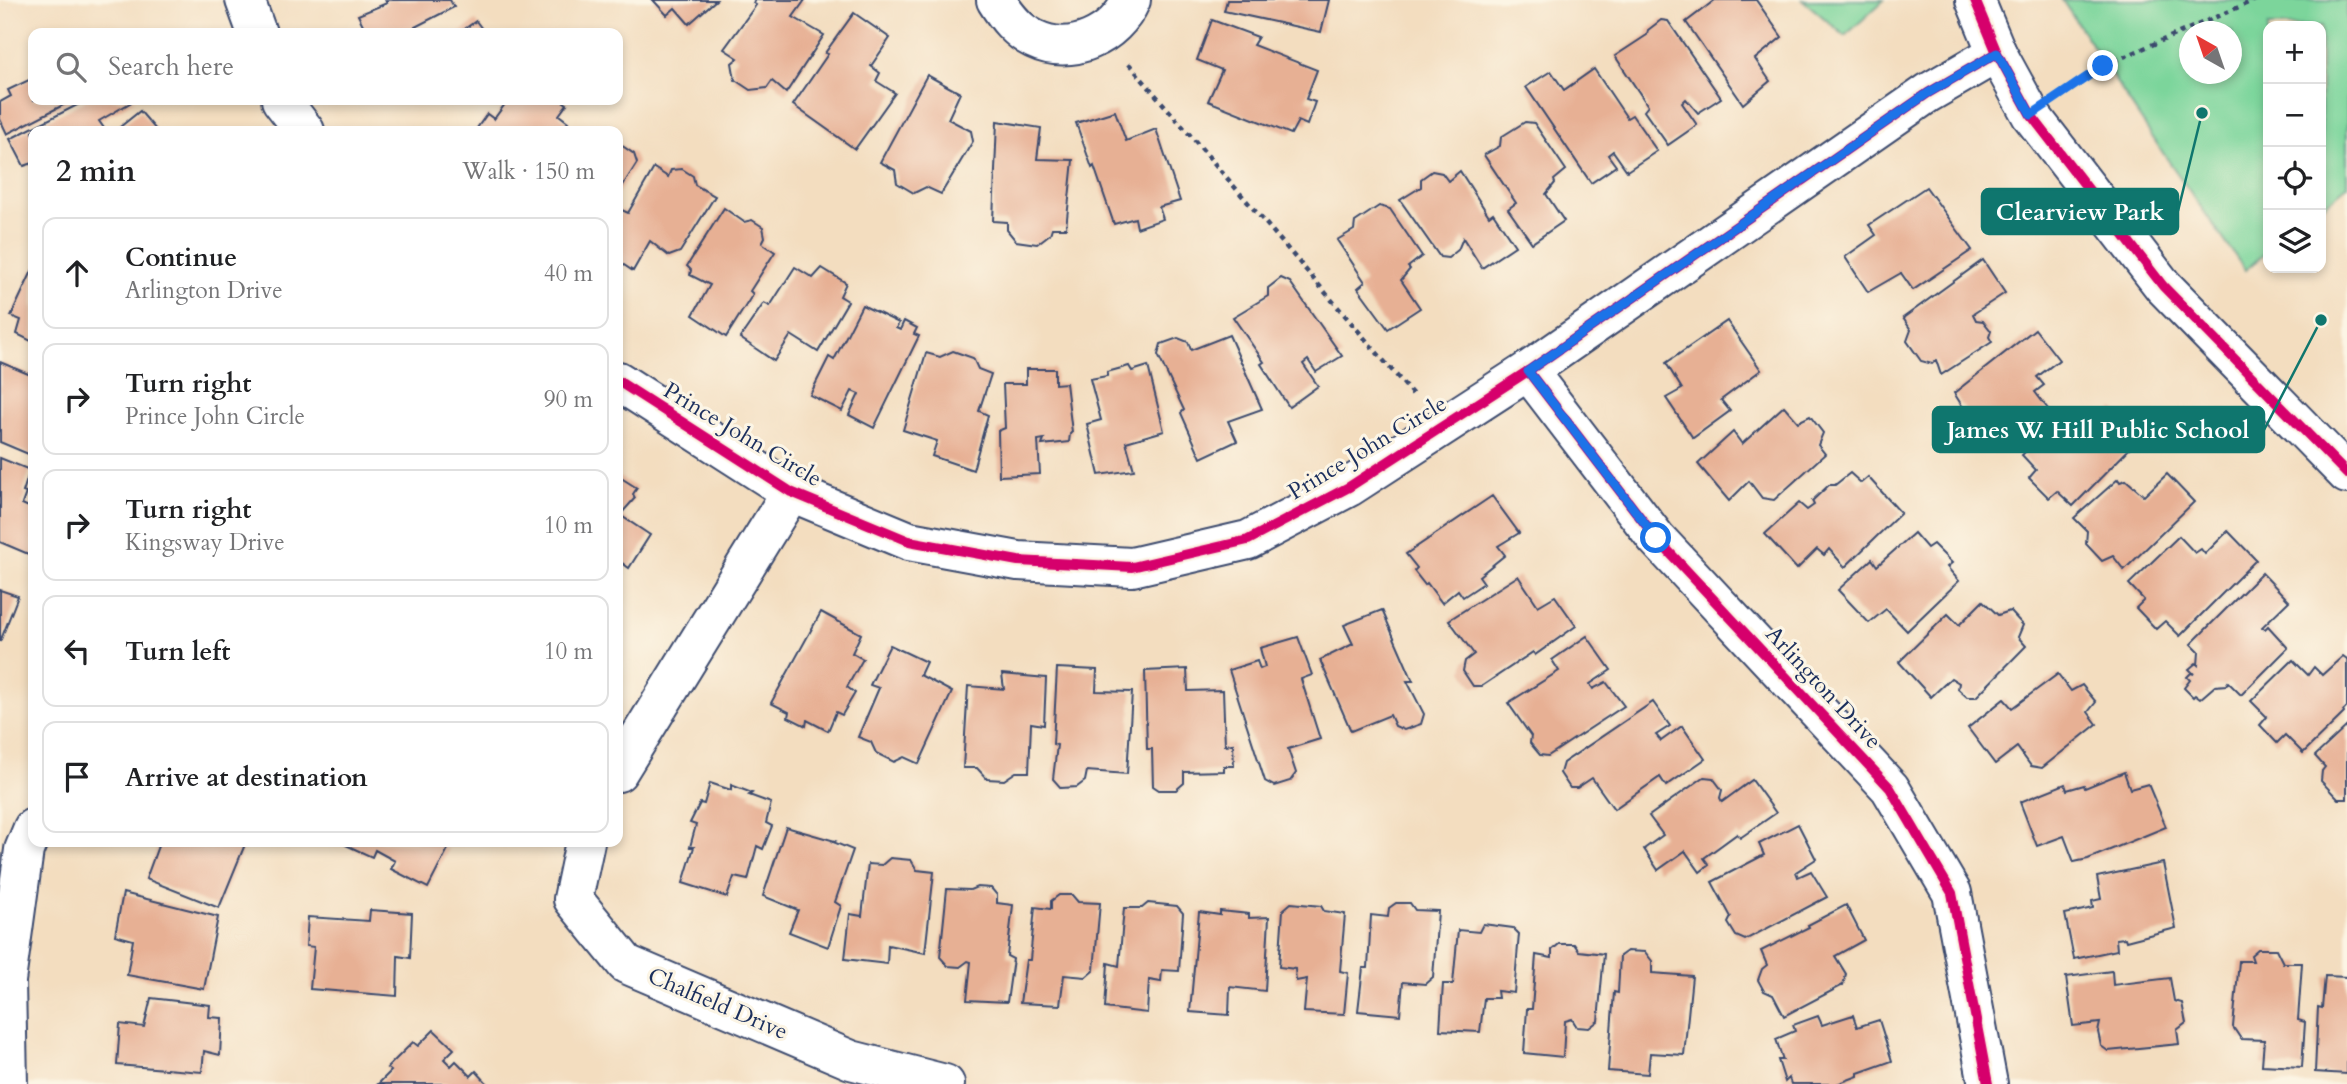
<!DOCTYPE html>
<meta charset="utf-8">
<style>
:root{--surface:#fff;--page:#f6f6f6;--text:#202124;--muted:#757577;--line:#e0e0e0}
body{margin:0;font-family:Cardo,serif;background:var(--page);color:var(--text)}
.controls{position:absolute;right:21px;top:21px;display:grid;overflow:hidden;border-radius:14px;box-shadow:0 4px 10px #0003}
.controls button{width:63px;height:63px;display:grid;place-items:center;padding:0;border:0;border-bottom:2px solid var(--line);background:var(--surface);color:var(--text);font:35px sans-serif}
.compass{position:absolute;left:2179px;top:21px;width:63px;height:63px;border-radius:50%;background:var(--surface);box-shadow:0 4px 10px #0003;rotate:320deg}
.stop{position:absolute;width:21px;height:21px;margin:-16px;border:5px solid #1a73e8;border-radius:50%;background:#fff}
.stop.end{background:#1a73e8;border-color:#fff;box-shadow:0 2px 7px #0008}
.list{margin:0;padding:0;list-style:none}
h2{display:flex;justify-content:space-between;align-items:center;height:91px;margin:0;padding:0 28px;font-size:30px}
h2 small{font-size:23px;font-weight:400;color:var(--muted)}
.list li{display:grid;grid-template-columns:46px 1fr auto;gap:21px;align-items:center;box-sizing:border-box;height:112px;margin:0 14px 14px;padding:0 14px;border:2px solid var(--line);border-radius:14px}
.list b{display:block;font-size:26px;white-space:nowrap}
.list p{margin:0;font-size:23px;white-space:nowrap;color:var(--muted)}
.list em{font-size:23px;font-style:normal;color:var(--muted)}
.icon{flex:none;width:38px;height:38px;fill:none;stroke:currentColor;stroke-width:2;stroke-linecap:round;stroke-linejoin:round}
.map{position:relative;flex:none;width:2347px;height:1084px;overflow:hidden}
.search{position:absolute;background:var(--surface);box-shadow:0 4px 10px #0003;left:28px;top:28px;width:595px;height:77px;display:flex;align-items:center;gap:18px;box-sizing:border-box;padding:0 24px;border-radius:14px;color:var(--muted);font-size:26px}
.panel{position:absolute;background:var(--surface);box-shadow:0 4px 10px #0003;left:28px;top:126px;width:595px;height:721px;border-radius:14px}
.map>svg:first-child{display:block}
.green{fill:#7cd59b;stroke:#4c827c;stroke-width:2;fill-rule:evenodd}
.building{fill:#e7b094}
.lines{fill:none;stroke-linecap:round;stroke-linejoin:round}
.minor-casing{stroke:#3b496d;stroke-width:42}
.path{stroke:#3b496d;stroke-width:4.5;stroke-dasharray:5 5;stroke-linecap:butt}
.minor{stroke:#fff;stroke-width:38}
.cycleway-casing{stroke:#fcf5e5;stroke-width:15}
.cycleway{stroke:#d6006c;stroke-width:10}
.route{stroke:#1a73e8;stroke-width:9}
.labels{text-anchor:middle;stroke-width:6;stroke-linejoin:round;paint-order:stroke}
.street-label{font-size:23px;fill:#1b2f5e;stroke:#fcf5e5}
.leader{fill:none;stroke:#0f766e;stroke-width:2.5}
.callout-dot{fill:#0f766e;stroke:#fcf5e5;stroke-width:2.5}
.callout{fill:#0f766e;stroke:#0f766e;stroke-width:2.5}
.callout-label{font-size:24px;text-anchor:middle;font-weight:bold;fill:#fff}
</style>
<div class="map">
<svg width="2347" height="1084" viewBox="0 0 2347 1084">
<rect width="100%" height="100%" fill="#fcf5e5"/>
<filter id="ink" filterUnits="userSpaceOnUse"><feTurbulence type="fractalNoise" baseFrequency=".0143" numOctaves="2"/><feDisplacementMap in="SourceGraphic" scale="14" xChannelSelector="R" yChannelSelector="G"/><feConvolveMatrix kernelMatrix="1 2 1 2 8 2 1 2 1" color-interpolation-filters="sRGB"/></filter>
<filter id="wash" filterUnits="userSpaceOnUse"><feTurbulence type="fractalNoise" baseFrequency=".00686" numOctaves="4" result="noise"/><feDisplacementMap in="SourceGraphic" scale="28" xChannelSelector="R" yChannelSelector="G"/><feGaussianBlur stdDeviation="1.57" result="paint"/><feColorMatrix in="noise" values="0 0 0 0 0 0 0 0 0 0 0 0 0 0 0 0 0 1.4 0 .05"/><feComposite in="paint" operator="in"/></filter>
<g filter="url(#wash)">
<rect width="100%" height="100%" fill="#f3ddbf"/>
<g class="green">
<polygon points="1803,0 1884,0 1845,36"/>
<path d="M2062,0h285v186l-26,22v-182h-53v225l-23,19 -82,-117zM2190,32h42v42h-42z"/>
</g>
<g id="blocks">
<g class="building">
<polygon points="385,0 450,0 454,7 413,28 415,33 367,33 358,15 387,3"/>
<polygon points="653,0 716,0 689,24 675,8 667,15"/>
<polygon points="755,0 805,0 793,17 824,35 786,93 772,81 767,88 750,90 735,80 732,63 738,58 724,49 756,5 753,3"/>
<polygon points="1227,0 1329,0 1321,32 1224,11"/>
<polygon points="1715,0 1756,0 1782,37 1755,59 1770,81 1743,104 1686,22"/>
<polygon points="854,13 890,38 871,66 880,73 876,81 895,93 855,149 793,105 828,54 825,53"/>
<polygon points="1212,20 1258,37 1253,45 1317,70 1306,99 1315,102 1307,125 1298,121 1291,134 1208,101 1222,70 1197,60"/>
<polygon points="1661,20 1668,21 1721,98 1698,113 1686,99 1682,103 1697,125 1668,145 1644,111 1648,106 1615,56 1647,35 1648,30"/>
<polygon points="476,21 485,33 459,33"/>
<polygon points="1594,69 1627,118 1632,115 1657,151 1627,171 1613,151 1608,155 1616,166 1591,183 1526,87 1551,71 1564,90"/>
<polygon points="927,75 960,93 948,119 971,131 973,141 941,194 926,187 914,193 897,183 895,170 880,162"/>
<polygon points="33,78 33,100 73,100 7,134 0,119 0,102 11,96 8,90"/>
<polygon points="87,100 135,100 99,121 106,131 33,131 33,163 24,166 10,139"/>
<polygon points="508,100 561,100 567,104 559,115 568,122 561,131 475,131 487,114 494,119"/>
<polygon points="140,111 157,131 115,131"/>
<polygon points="1115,111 1126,141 1156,129 1180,201 1159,207 1163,219 1137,228 1135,218 1114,224 1094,166 1092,168 1076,123"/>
<polygon points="997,121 1041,128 1037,159 1073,160 1066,228 1052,228 1050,234 1037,244 1016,241 1007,230 1007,222 993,221"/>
<polygon points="1525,122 1534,123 1566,170 1554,180 1555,183 1546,194 1564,221 1532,243 1508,209 1516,203 1484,155 1500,146 1501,137"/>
<polygon points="621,145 634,154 637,163 618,193 618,148"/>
<polygon points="654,168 668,177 671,170 682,169 693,176 695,185 715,196 680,252 669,256 650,241 633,271 618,261 618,217 622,210 628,213"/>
<polygon points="1432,171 1442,173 1448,181 1460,171 1489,216 1493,213 1515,246 1482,268 1463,238 1458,250 1448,258 1440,257 1400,200 1421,187 1421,179"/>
<polygon points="1926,187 1972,250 1913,290 1901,273 1868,292 1845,257 1876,235 1869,225"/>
<polygon points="1379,206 1390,209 1422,256 1408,267 1410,269 1401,280 1420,308 1388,329 1358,288 1365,282 1337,240 1354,230 1355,222"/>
<polygon points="724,208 744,222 752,220 763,227 765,237 762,243 775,252 750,291 753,294 726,337 693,315 710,285 690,275 691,270 687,266"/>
<polygon points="1983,260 2005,293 1973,314 1976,320 1983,321 1991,331 1989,337 1992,342 1941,375 1936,360 1932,364 1921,361 1907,341 1911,330 1903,318"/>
<polygon points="795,267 813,278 822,268 846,283 840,296 848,301 818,352 791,335 774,361 740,338 764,303 770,306"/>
<polygon points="33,269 33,342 17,334 21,320 11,316"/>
<polygon points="1281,278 1290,282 1342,356 1316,372 1308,360 1303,364 1318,386 1289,407 1261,364 1264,362 1233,317 1268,296 1268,288"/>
<polygon points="862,305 899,323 896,328 900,330 904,321 917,328 914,334 919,336 874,428 849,415 859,394 852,391 842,411 810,395 829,357 834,360"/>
<polygon points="1727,321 1761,370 1721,400 1730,411 1693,438 1666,398 1682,389 1666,363"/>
<polygon points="2035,329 2059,360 2037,377 2044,385 2035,392 2048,409 2001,445 1987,427 1979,433 1977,431 1964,441 1950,423 1966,412 1954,393"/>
<polygon points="1229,335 1262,409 1228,421 1237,441 1201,458 1181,413 1184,410 1158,355 1161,344 1178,338 1188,342 1191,350"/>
<polygon points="953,351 973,358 978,369 991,374 979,411 988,415 973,470 932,456 937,441 903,430 926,353 940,357"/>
<polygon points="0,362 33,376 33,456 0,442"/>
<polygon points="1129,366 1132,371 1148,366 1164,431 1126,442 1134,470 1099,475 1087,424 1101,420 1090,379 1107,376 1107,372"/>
<polygon points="1026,369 1055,369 1055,384 1066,383 1072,432 1070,434 1069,442 1042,445 1044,439 1038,440 1040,474 999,476 998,431 1005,428 1003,384 1026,384"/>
<polygon points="1784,406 1798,422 1810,416 1823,433 1818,445 1825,454 1774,500 1762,498 1749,481 1729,501 1698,464 1733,432 1742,444"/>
<polygon points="2114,409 2141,437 2073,506 2057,491 2049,498 2029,478 2036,470 2022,455 2064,414 2078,429 2085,422 2093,430"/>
<polygon points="0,458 30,470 23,492 26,493 22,504 33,509 33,556 0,542"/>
<polygon points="1850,473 1861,483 1868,477 1901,513 1845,567 1829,549 1824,555 1817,549 1797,569 1765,534 1799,503 1807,510 1814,505 1812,501 1829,485 1835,485"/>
<polygon points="2167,474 2194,502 2124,570 2113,556 2102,561 2086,544 2087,531 2074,518 2118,479 2120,482 2126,480 2144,496"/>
<polygon points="618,476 637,488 633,494 635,498 620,515 650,535 629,568 618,560"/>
<polygon points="1492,496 1519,533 1498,546 1505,555 1479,576 1484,583 1463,597 1458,590 1442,603 1427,583 1425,585 1414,571 1417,568 1406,554"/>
<polygon points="2228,531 2256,560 2180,636 2165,621 2156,629 2136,608 2144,600 2129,584 2179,536 2195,553 2201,549 2205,554"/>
<polygon points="1914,533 1927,548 1933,544 1952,563 1947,567 1959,581 1907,631 1886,609 1869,623 1838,590 1872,559 1877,566"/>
<polygon points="2262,573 2289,601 2262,627 2265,629 2268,626 2288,648 2241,695 2228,682 2226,685 2215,686 2200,699 2195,695 2193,697 2184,688 2190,680 2187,677 2191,673 2194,674 2189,669 2196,663 2198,665 2199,652 2191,644"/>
<polygon points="1518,576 1538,606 1555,596 1576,626 1535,655 1533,652 1482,686 1473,686 1463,671 1465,661 1474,654 1449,620"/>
<polygon points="0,590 18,596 0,642"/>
<polygon points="1983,601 1998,615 2010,611 2023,625 2018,637 2026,646 1976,697 1967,697 1958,689 1959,683 1951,678 1931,697 1899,662 1948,614 1959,625"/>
<polygon points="1382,610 1413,681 1407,681 1424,714 1421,724 1404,730 1395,726 1390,715 1351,731 1320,660 1353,644 1344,625"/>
<polygon points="821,612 861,634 852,653 863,659 847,687 855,693 842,715 836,712 828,731 807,720 806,726 788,717 789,712 771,703"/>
<polygon points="1587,636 1611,670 1590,684 1593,689 1606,682 1624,706 1548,756 1540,755 1530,743 1531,736 1508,703 1559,671 1552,660"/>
<polygon points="1298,637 1312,675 1301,679 1320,739 1288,749 1296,773 1290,781 1274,786 1265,781 1229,670 1257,661 1260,669 1265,667 1260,648"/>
<polygon points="890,645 926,662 920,675 952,692 919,764 904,757 894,762 876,753 871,742 858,737 879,688 870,685"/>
<polygon points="2343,656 2347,659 2347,707 2343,711 2344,713 2303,753 2285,735 2277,743 2260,725 2267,717 2251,701 2293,660 2308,675 2314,667 2322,675"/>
<polygon points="1057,668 1097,670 1096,691 1132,692 1127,774 1087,771 1085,781 1077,787 1061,788 1053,779 1057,745 1053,744"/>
<polygon points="1187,669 1188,691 1223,690 1225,745 1233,744 1234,766 1224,766 1224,771 1184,772 1184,783 1176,790 1159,790 1153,786 1152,749 1147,749 1145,671"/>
<polygon points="1002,674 1046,678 1044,725 1031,723 1029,772 1016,772 1004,780 987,779 977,768 963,768 968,686 1004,689"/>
<polygon points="2058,674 2071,691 2082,685 2096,702 2088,712 2097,724 2042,768 2031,766 2017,747 1995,764 1968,728 2004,699 2012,708"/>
<polygon points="1653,702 1670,726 1656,735 1661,741 1682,726 1705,759 1666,786 1660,777 1614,809 1592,778 1577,788 1570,788 1560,773 1563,763"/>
<polygon points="2347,726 2347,799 2338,799 2321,781 2322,771 2325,767 2315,756"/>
<polygon points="2124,772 2130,789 2148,784 2166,827 2088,859 2074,862 2064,836 2037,846 2020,802 2065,784 2067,790 2084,785 2085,788"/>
<polygon points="1704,777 1713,778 1722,790 1720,798 1722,802 1752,780 1776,813 1740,838 1737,834 1704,858 1709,865 1700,872 1685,851 1658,870 1644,849 1663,835 1649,816"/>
<polygon points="710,783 731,790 731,785 752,793 749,795 771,803 766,823 772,826 763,849 757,846 748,880 734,877 727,897 683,883 694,847 690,847 696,825 690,823 700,803 704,804"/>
<polygon points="1798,824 1816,859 1796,872 1798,877 1811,871 1827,897 1745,940 1736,936 1728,923 1731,917 1712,882 1764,855 1759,844"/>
<polygon points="786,827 835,841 833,842 853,850 835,902 841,906 828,947 789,932 798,910 763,896"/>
<polygon points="148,842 246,842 219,908 146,879 158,846"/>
<polygon points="348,842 433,842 448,849 428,888 391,869 395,861 375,850 372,857 346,845"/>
<polygon points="890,858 911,860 917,870 934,872 925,953 888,945 887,964 845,959 850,914 862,916 868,864 882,865"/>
<polygon points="2163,863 2176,928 2126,941 2125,938 2116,939 2117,950 2074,959 2065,914 2093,908 2092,901 2101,899 2097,877"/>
<polygon points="977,887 991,888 997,895 997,903 1013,905 1007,956 1013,959 1007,1002 967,1000 971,962 968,961 960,967 948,966 940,957 947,889 970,890"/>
<polygon points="123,893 218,917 204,989 127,975 133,940 115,935"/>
<polygon points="1059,895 1072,895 1078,902 1100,903 1094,970 1086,977 1064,975 1060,1005 1020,1003 1026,960 1030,960 1035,907 1051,909 1051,901"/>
<polygon points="1148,903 1177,906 1183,913 1179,971 1162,970 1161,982 1149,980 1147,1013 1105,1008 1108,963 1119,966 1124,908 1142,908"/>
<polygon points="1291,903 1321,906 1324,911 1345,914 1340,971 1348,973 1344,1014 1304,1012 1307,979 1296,981 1295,969 1279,967 1283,910"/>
<polygon points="1396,903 1410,903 1415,910 1438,911 1433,977 1425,984 1403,982 1400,1015 1358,1011 1363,968 1368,968 1371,915 1388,917 1389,908"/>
<polygon points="1846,905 1864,940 1835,956 1846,974 1843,985 1784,1016 1773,995 1764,991 1758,980 1762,969 1767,965 1761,951 1809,927 1808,925"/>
<polygon points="370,910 412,913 410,958 398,956 397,996 310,989 314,947 306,946 308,917 369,921"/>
<polygon points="1220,911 1249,914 1249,918 1269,917 1265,991 1230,987 1229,1015 1190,1012 1199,912 1220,915"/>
<polygon points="1483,924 1513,928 1519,934 1514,993 1497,991 1498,998 1484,998 1480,1032 1440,1030 1443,984 1453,984 1458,930 1479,932"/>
<polygon points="1559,944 1574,944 1579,951 1604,954 1598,1021 1589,1028 1577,1027 1572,1019 1565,1021 1563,1057 1524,1053 1527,1009 1532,1009 1536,955 1552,958 1552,950"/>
<polygon points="2258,949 2276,949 2283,963 2302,963 2298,1020 2305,1022 2302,1067 2262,1065 2264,1040 2241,1039 2233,1027 2239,961 2253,961 2251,955"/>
<polygon points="1627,951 1645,952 1652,961 1652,973 1692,976 1684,1055 1650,1053 1648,1074 1608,1071 1614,992 1618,993 1620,956"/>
<polygon points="2112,971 2113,985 2170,978 2174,1001 2182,1003 2186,1023 2177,1030 2179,1044 2108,1051 2101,1046 2098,1032 2100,1023 2073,1026 2066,977"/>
<polygon points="2325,976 2347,977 2347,1074 2315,1072 2318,1007 2322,1008"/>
<polygon points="151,998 210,1005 209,1017 222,1018 220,1055 204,1051 202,1072 117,1065 120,1024 144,1027"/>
<polygon points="1853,1015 1857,1027 1879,1020 1892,1061 1858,1073 1858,1076 1837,1084 1791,1084 1789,1078 1785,1082 1778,1060 1783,1060 1776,1039 1795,1031 1793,1025 1818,1016 1822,1025"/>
<polygon points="434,1030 454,1049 444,1059 451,1066 456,1061 471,1076 476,1071 488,1084 378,1084 391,1071 387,1068 413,1042 418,1046"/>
</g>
</g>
</g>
<g filter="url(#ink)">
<use href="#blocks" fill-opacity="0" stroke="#3b496d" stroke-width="2"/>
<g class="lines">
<defs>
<g id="minor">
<polyline points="245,0 257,33"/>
<path d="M996,0c10,16 21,31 38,39 37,18 81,-3 97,-39"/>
<polyline points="1975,0 1997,53 2031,115 2163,286 2347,474"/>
<polyline points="281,100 305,131"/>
<polyline points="1528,371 1656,538 1890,788 1952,893 1988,1084"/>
<polyline points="618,381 791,492 909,541 1018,561 1132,567 1248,540 1349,487 1528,371 1928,93 1997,53"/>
<polyline points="618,772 791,492"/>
<polyline points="585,842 573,899 626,964 851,1060 945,1084"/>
<polyline points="8,1084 6,981 24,850 33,828"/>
</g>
</defs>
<use href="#minor" class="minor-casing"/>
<g class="path">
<polyline points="1129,64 1415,397"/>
<polyline points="2064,93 2103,66 2255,0"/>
</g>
<use href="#minor" class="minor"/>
<defs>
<g id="cycleway">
<polyline points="1975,0 1997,53 2031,115 2163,286 2347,474"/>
<polyline points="1528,371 1656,538 1890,788 1952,893 1988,1084"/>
<polyline points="618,381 791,492 909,541 1018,561 1132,567 1248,540 1349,487 1528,371 1928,93 1997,53"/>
</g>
</defs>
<use href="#cycleway" class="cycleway-casing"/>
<use href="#cycleway" class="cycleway"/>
</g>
</g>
<g class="lines" filter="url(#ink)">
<polyline class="route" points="1656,538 1528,371 1928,93 1997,53 2031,115 2103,66"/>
</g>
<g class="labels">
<g class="street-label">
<text transform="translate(743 434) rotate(31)" y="8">Prince John Circle</text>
<text transform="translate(1367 447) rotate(-31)" y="8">Prince John Circle</text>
<text transform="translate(1824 687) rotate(47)" y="8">Arlington Drive</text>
<text transform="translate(718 1003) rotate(23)" y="8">Chalfield Drive</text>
</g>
</g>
<path class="leader" d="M2202 113L2178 211M2321 320L2264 430"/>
<g class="callout-dot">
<circle cx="2202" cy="113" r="7"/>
<circle cx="2321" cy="320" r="7"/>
</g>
<g class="callout">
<rect x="1982" y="189" width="196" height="45" rx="7"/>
<rect x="1933" y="407" width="331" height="45" rx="7"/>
</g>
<g class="callout-label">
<text x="2080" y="220">Clearview Park</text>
<text x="2098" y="438">James W. Hill Public School</text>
</g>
</svg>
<div class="controls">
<button>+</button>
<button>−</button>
<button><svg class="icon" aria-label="locate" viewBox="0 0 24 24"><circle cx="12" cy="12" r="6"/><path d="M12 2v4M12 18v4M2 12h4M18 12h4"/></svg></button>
<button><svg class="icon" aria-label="layers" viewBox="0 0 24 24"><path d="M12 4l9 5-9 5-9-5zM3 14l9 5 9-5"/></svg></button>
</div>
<svg class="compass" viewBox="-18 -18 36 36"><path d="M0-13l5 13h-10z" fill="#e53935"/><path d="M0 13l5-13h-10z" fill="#757577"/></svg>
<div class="stop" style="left:1656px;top:538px"></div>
<div class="stop end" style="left:2103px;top:66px"></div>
<div class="search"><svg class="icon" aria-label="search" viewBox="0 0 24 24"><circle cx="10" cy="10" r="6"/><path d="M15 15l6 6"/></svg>Search here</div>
<section class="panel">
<h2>2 min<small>Walk · 150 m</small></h2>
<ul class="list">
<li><svg class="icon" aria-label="ahead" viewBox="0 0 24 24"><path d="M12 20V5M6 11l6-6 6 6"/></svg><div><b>Continue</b><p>Arlington Drive</p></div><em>40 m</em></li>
<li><svg class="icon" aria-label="right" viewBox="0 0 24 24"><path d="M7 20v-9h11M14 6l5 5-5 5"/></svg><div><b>Turn right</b><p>Prince John Circle</p></div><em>90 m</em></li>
<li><svg class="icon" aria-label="right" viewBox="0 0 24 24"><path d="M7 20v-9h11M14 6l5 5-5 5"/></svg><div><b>Turn right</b><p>Kingsway Drive</p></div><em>10 m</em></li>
<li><svg class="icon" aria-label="left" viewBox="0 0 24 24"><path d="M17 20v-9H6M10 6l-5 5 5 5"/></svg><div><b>Turn left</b></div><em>10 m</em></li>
<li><svg class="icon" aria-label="arrive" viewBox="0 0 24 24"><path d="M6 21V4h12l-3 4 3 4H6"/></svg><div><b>Arrive at destination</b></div></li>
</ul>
</section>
</div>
